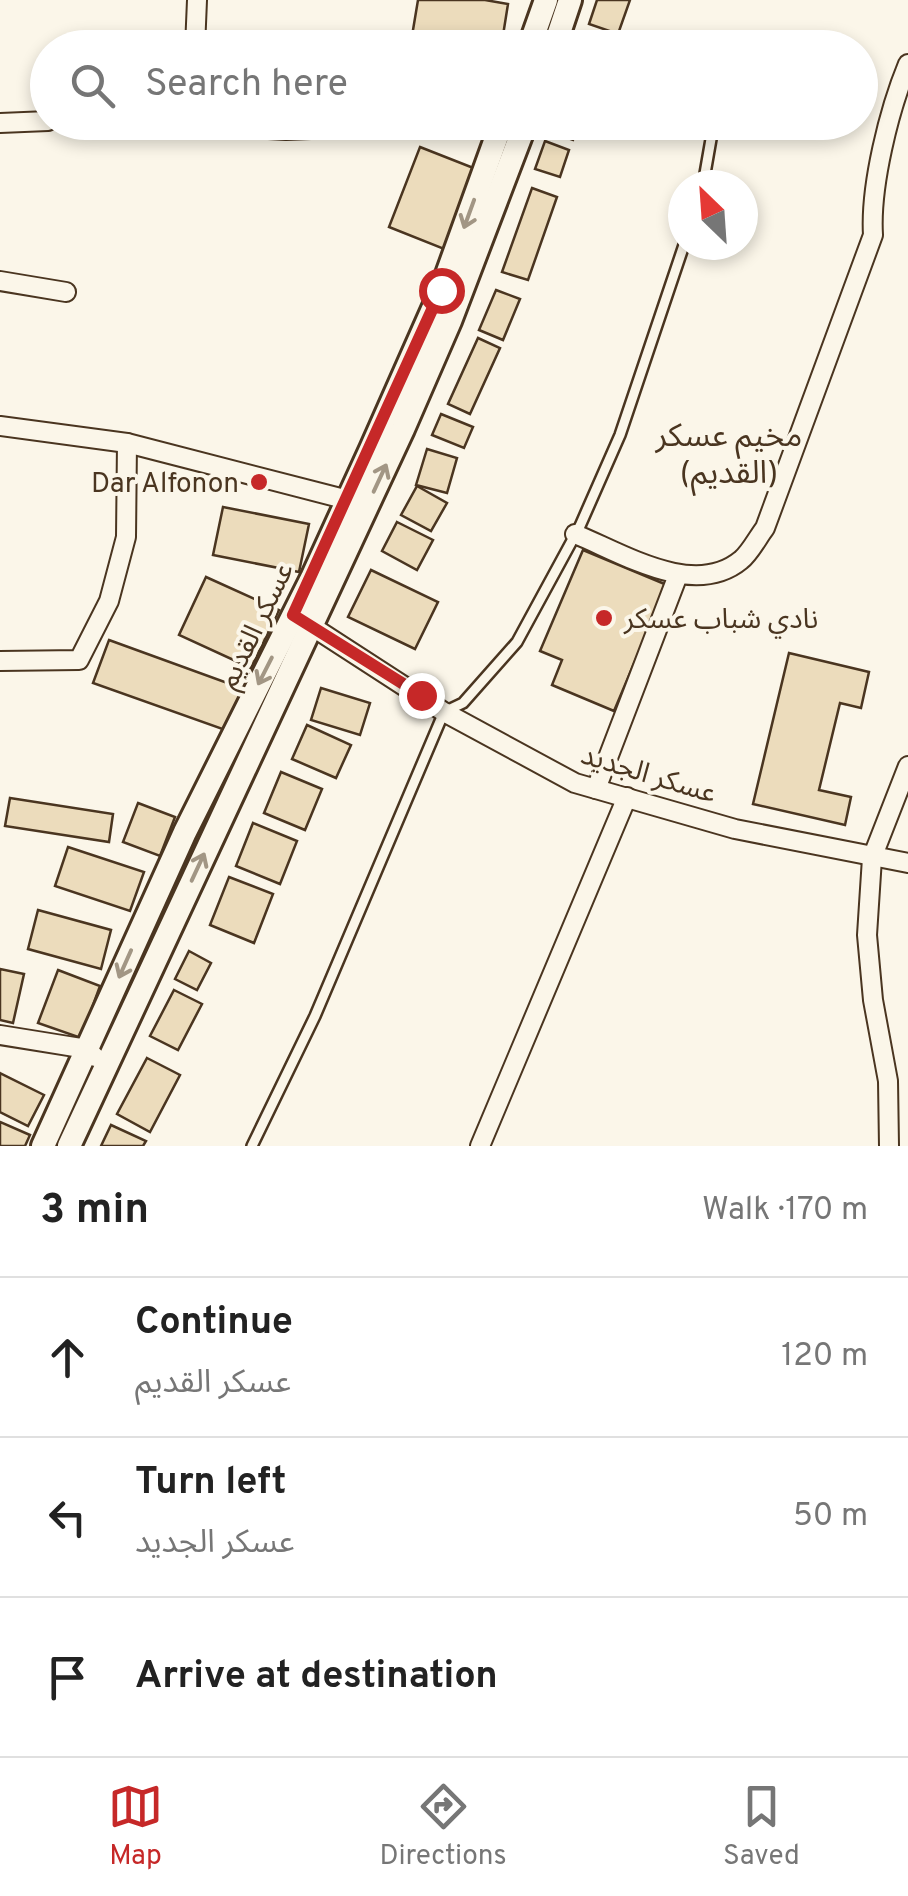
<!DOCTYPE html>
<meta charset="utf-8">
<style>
:root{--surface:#fff;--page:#f2f2f2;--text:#222;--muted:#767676;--line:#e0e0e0;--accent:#c62828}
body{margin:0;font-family:Overpass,"Noto Sans Arabic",sans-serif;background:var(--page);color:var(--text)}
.compass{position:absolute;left:668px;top:170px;width:90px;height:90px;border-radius:50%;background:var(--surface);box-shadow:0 5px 15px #0003;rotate:335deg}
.stop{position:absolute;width:30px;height:30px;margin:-22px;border:8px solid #c62828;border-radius:50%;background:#fff}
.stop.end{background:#c62828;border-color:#fff;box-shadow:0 2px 10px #0008}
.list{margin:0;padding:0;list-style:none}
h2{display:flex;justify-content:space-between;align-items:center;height:130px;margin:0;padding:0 40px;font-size:42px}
h2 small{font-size:32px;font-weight:400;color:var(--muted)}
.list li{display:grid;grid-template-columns:65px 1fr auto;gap:30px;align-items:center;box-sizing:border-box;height:160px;padding:0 40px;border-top:2px solid var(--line)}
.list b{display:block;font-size:38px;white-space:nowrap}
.list p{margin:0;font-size:32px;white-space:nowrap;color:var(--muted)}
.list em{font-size:32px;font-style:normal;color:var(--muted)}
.icon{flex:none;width:55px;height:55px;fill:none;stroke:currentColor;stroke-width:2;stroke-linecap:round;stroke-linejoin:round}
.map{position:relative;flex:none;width:908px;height:1146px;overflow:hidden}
.search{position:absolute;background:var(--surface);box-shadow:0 5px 15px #0003;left:30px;right:30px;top:30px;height:110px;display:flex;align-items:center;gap:25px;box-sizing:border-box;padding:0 35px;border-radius:55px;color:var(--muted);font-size:38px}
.sheet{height:610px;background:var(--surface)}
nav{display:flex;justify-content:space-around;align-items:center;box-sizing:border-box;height:140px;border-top:2px solid var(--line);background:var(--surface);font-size:28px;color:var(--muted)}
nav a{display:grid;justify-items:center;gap:5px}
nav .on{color:var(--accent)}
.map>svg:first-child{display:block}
.building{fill:#ecdcbc;stroke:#4a3520;stroke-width:2.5}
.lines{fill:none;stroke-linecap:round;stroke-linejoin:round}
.service-casing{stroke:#4a3520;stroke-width:14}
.minor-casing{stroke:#4a3520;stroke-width:22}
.tertiary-casing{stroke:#4a3520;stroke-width:28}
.service{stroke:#fbf6e9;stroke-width:9}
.minor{stroke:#fbf6e9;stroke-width:18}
.tertiary{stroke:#fbf6e9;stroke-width:22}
.oneway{stroke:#a29684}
.route{stroke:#c62828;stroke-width:12}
.poi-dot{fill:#c62828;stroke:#fbf6e9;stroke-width:4}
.labels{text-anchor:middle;stroke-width:8;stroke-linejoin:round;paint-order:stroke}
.poi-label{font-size:28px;fill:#4a3520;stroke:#fbf6e9;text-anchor:end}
.street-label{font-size:28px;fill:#4a3520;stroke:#fbf6e9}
.quarter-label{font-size:32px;fill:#4a3520;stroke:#fbf6e9}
</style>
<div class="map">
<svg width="908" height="1146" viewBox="0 0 908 1146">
<rect width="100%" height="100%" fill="#fbf6e9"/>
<g class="building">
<polygon points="418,0 485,0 508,4 501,48 410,48"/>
<polygon points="597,0 630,0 618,34 589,24"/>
<polygon points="554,122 580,122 573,140 551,132"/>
<polygon points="545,141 569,150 560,177 535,169"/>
<polygon points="420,147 476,169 444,249 389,227"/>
<polygon points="532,188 557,197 528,280 502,272"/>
<polygon points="496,290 520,299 503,340 479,330"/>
<polygon points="478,338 500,348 470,414 448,404"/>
<polygon points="441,414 473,427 464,448 432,435"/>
<polygon points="427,449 457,458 447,493 416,485"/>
<polygon points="417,486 447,503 431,531 401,515"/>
<polygon points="223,507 309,524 299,572 213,555"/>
<polygon points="397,522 433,540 417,570 382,551"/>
<polygon points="583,550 667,585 614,711 552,685 562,660 540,651"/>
<polygon points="371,570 438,602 415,649 348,617"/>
<polygon points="206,577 279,610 251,668 179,635"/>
<polygon points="109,640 244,689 228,731 93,683"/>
<polygon points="789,653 869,672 861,708 840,703 819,790 851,797 845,825 753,804"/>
<polygon points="321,688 370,703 360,735 311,720"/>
<polygon points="307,725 351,745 336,778 292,759"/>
<polygon points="281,772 322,789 305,830 264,813"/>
<polygon points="10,798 113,814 109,842 5,826"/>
<polygon points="138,803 175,817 160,856 123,842"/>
<polygon points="253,823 297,841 280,884 236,866"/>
<polygon points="68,847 144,872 130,911 55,886"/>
<polygon points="229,877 273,894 254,943 210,925"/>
<polygon points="38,910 111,930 101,969 28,949"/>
<polygon points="189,951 211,963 197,990 175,979"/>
<polygon points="0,969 24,974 13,1023 0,1020"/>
<polygon points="58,970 100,986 81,1038 38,1023"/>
<polygon points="174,990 202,1004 178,1050 150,1036"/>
<polygon points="147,1058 180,1075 150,1132 117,1114"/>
<polygon points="0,1073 44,1095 28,1126 0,1112"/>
<polygon points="0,1122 30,1135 25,1146 0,1146"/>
<polygon points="111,1125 146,1141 143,1146 101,1146"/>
</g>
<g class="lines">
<defs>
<g id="service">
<polyline points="561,31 595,48"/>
<polyline points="703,185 714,122"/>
<polyline points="252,1146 315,1016 444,712 463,703 517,642 580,526 620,435 684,245"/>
</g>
<g id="minor">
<polyline points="195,48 197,0"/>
<polyline points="135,122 286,130 436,124 500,127"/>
<polyline points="0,123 48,121"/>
<polyline points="0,281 66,292"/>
<polyline points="0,426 127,443 348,500"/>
<path d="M575,534c47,19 119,65 166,26 9,-7 17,-23 24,-32l108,-293c-3,-49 16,-125 35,-171"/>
<polyline points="302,620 444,712 575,783 735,829 908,863"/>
<polyline points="0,661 79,660 109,601 126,537 127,443"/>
<polyline points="596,789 678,575"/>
<polyline points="0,1035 87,1049 95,1057"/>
<polyline points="480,1146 627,797"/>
<polyline points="889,1146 888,1081 873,1000 867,935 872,858 908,766"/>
</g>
<g id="tertiary">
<polyline points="529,48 546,0"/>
<polyline points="554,48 570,0"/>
<polyline points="43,1146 185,832 312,578 371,449 441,291 502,122"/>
<polyline points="69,1146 403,429 450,321 526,122"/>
</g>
</defs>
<use href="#service" class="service-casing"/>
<use href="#minor" class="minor-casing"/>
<use href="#tertiary" class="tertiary-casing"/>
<use href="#service" class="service"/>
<use href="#minor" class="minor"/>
<use href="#tertiary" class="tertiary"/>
</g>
<defs><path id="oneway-shaft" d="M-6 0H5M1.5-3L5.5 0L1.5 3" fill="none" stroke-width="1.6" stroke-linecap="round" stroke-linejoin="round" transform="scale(2.5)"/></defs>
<g class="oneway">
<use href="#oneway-shaft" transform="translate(469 214) rotate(110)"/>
<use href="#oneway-shaft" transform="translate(380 478) rotate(-65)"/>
<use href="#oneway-shaft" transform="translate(265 671) rotate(117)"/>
<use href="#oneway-shaft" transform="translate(198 867) rotate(-65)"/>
<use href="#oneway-shaft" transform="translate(125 964) rotate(114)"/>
</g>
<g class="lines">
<polyline class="route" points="421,695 293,615 441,290"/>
</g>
<g class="poi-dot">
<circle cx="259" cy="482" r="10"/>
<circle cx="604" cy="618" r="10"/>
</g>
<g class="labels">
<g class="poi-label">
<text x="239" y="492">Dar Alfonon</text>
<text x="624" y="628" text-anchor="start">نادي شباب عسكر</text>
</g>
<g class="street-label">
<text transform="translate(255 625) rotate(-64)" y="10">عسكر القديم</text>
<text transform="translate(649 773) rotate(17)" y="10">عسكر الجديد</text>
</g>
<g class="quarter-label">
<text x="729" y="446">مخيم عسكر<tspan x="729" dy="37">(القديم)</tspan></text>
</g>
</g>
</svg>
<svg class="compass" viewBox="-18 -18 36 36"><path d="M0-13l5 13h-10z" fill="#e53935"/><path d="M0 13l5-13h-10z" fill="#767676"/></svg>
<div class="stop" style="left:441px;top:290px"></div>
<div class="stop end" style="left:421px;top:695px"></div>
<div class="search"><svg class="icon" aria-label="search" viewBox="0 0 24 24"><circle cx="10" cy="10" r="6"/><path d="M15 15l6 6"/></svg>Search here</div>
</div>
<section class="sheet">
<h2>3 min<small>Walk · 170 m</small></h2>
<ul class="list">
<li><svg class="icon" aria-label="ahead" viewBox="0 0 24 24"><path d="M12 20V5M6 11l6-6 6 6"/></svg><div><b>Continue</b><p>عسكر القديم</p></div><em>120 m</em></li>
<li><svg class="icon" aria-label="left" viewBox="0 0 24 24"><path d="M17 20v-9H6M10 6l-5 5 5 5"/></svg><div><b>Turn left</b><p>عسكر الجديد</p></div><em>50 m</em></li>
<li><svg class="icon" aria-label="arrive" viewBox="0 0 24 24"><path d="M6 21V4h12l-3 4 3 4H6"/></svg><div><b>Arrive at destination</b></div></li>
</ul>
</section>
<nav>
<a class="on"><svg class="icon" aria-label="map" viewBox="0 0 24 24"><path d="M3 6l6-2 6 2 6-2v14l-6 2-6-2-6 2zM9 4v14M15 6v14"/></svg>Map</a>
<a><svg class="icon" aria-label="directions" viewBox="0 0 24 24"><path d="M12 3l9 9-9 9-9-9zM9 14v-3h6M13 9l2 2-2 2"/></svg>Directions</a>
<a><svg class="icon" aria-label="saved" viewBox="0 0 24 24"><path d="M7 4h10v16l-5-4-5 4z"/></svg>Saved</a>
</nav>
